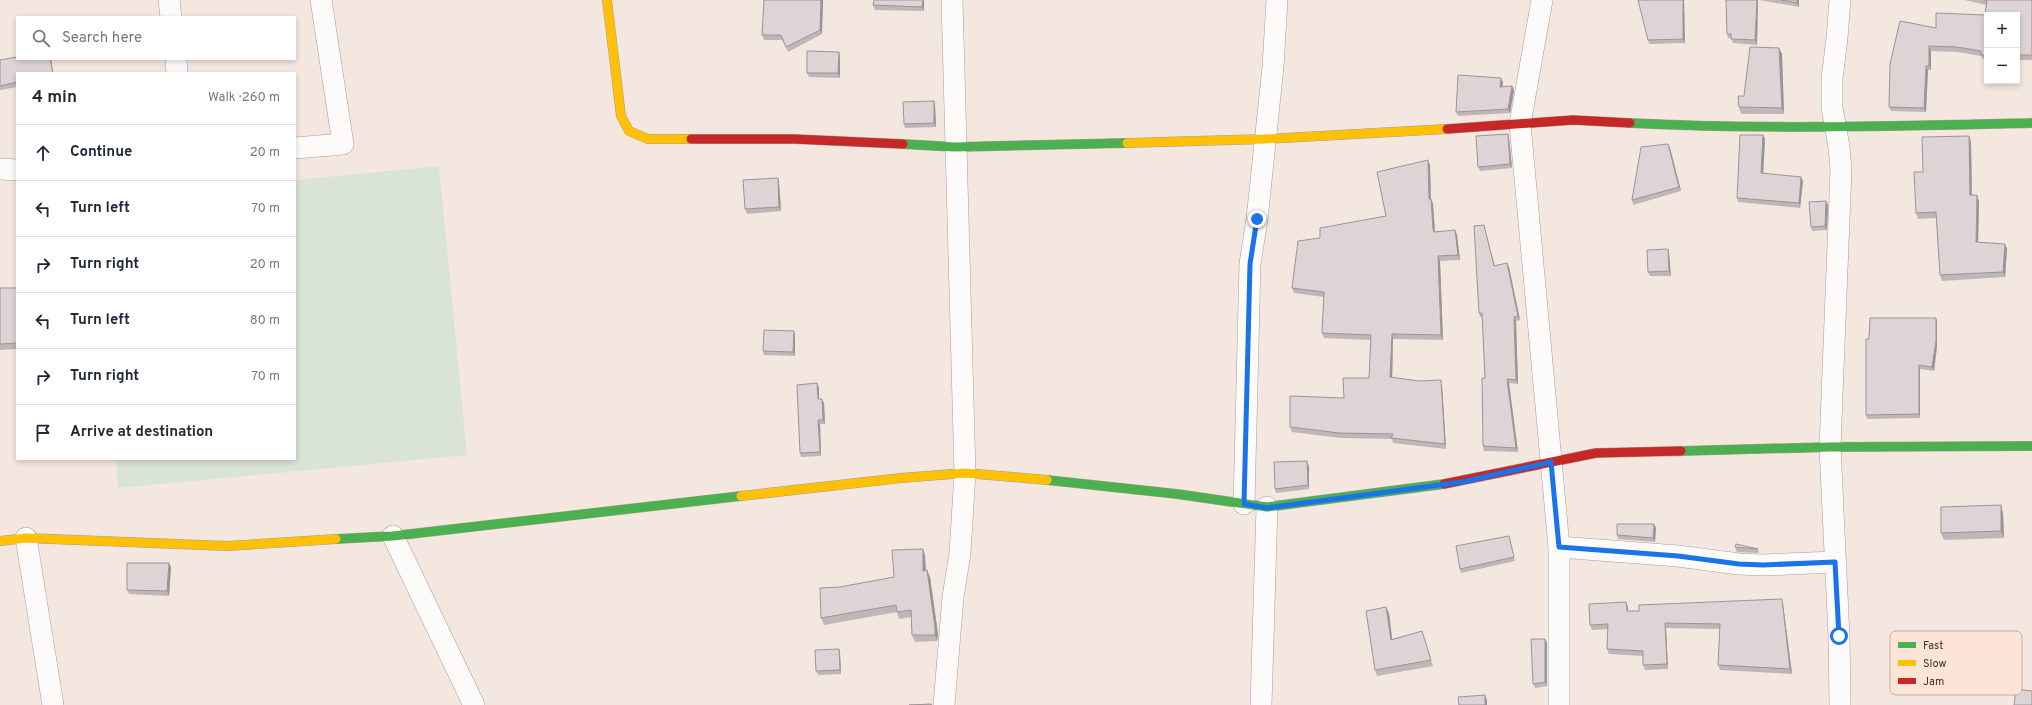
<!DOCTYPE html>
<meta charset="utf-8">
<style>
:root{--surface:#fff;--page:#f2f2f3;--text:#1f2937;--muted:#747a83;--line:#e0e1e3}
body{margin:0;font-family:Overpass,sans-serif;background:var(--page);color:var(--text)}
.controls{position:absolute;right:12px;top:12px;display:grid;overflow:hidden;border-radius:0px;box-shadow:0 2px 6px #0003}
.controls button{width:36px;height:36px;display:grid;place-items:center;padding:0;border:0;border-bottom:1px solid var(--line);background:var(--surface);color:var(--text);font:20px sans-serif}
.stop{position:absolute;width:12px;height:12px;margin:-9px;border:3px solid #1a73e8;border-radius:50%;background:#fff}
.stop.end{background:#1a73e8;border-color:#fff;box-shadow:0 1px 4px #0008}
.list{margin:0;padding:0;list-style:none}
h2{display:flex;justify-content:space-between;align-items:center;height:52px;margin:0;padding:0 16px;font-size:17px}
h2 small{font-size:13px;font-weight:400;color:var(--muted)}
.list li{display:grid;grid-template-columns:26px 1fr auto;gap:12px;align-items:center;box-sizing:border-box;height:56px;padding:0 16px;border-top:1px solid var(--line)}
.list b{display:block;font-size:15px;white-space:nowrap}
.list em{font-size:13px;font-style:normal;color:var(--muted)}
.icon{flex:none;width:22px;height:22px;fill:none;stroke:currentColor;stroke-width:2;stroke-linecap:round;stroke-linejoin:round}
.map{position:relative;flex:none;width:2032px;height:705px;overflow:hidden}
.search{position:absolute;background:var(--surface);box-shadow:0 2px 6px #0003;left:16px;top:16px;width:280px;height:44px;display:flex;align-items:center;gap:10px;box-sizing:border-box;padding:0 14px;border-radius:0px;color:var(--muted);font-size:15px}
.panel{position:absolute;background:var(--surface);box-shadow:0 2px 6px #0003;left:16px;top:72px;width:280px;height:388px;border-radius:0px}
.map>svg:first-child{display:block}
.green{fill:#dae4d5}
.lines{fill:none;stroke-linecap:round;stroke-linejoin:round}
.street-casing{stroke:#a89d97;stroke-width:22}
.fast-casing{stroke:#a89d97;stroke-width:10}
.slow-casing{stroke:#a89d97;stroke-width:10}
.jam-casing{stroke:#a89d97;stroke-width:10}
.street{stroke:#fdfbfa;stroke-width:21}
.fast{stroke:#4caf50;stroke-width:9}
.slow{stroke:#ffc107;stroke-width:9}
.jam{stroke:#c62828;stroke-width:9}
.wall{fill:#bfb6b8}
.shaded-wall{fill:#9b9496}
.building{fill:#ded4d6;stroke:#9b9496}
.route{stroke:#1a73e8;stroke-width:5}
.key{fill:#fce5d7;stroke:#c2aea2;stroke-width:1}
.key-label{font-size:11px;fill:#392f28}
</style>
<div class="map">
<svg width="2032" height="705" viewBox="0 0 2032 705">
<rect width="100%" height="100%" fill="#f4e7df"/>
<polygon class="green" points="439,166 467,455 118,488 116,459 295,459 295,180"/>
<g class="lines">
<defs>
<g id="street">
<polyline points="169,0 171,17"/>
<polyline points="1542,0 1520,124 1559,547 1559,705"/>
<polyline points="1840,0 1837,38 1832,79 1832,108 1839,147 1841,169 1830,447 1839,636 1840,705"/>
<polyline points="176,59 177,73"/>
<polyline points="295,148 343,144 321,0"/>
<polyline points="0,169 17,170"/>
<polyline points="1244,504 1250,264 1257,219 1273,67 1277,0"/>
<polyline points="393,536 474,705"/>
<polyline points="26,538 53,705"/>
<polyline points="1559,547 1678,556 1739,564 1763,565 1835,562"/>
<polyline points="944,705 953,597 960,553 965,473 952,0"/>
<polyline points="1261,705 1267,507"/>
</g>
<g id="fast">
<path d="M1630,123c134,7 268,3 402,0"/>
<polyline points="903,144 955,147 1127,143"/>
<polyline points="1681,451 1830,447 2032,446"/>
<polyline points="1047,480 1177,494 1267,507 1444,484"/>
<polyline points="336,539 393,536 741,496"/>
</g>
<g id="slow">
<polyline points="607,0 621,116 629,131 648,139 691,139"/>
<polyline points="1127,143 1265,139 1447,129"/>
<polyline points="741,496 901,478 965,473 1047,480"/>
<polyline points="0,541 26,538 227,546 336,539"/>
</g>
<g id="jam">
<polyline points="1447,129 1573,120 1630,123"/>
<polyline points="691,139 794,139 903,144"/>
<polyline points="1444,484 1596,453 1681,451"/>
</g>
</defs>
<use href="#street" class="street-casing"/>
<use href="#fast" class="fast-casing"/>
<use href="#slow" class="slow-casing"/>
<use href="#jam" class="jam-casing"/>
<use href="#street" class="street"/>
<use href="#fast" class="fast"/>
<use href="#slow" class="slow"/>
<use href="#jam" class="jam"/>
</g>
<g class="wall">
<polygon points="764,0 823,0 822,34 788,52 782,40 764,40 762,35"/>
<polygon points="924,0 924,11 875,10 873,5"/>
<polygon points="1684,0 1685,43 1649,44 1648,40"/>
<polygon points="1726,0 1758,0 1757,45 1733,43 1731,38 1728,38 1727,34"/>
<polygon points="1759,0 1799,0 1799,7"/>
<polygon points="1965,0 2032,0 2032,60 2017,60 2017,15 1987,15 1987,59 1983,59 1981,56 1958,52 1931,51 1931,70 1928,70 1926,112 1891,111 1889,107 1936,28 1985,15 1986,5"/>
<polygon points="1779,48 1782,54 1784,114 1741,114 1739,107 1744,96"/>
<polygon points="840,56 840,78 809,77 807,73"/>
<polygon points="51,59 53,73 17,73 17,87 0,90 0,60"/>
<polygon points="1503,82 1502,87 1512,86 1514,90 1510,113 1458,116 1456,112"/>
<polygon points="934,101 935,105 936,127 905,128 904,124"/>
<polygon points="1508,134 1509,138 1512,168 1480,171 1478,167"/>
<polygon points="1763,135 1765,139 1763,173 1803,181 1800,208 1738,202 1737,198"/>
<polygon points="1969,136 1971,142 1972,195 1979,201 1978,242 2005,244 2007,249 2005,277 1942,281 1940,275 1936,218 1918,219 1916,213 1923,172"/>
<polygon points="1670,148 1681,191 1633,205 1632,200"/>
<polygon points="1430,165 1431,199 1433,204 1435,232 1455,230 1457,235 1460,260 1440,261 1443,340 1393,339 1392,377 1442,385 1446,449 1393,443 1392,439 1341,438 1292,432 1290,427 1344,398 1369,378 1371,340 1324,338 1322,333 1324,297 1294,293 1292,288 1320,238 1386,216"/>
<polygon points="778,178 779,182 781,211 747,214 745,209"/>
<polygon points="1828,205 1827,230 1812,231 1811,227"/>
<polygon points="1484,225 1495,266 1509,267 1520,320 1516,321 1518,384 1509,383 1518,452 1484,451 1483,446 1485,378 1482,317 1480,317 1479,313"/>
<polygon points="1668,249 1669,253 1671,276 1650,276 1648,272"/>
<polygon points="0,288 17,288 17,349 0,350"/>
<polygon points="1937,322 1937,346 1934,371 1920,369 1920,418 1867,419 1866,415 1869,339"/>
<polygon points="794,331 795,335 795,356 764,355 763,351"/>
<polygon points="817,383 819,388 819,399 824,403 825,424 820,424 821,456 801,457 800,453"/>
<polygon points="1309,466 1309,489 1276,493 1275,489"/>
<polygon points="2003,513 2004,538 1944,540 1941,533"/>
<polygon points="1656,528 1655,542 1618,539 1617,535"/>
<polygon points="1510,540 1515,561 1461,573 1460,569"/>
<polygon points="1735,547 1758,549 1759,553 1737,552"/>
<polygon points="925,555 926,571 927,570 930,577 938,634 937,641 915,642 912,635 912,617 899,619 897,612 824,625 821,618 840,587 894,577"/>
<polygon points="171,567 169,596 129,594 127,590"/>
<polygon points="1783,604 1792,674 1720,670 1718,665 1720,629 1666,628 1668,669 1645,670 1643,665 1643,656 1609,654 1607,649 1608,629 1592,630 1590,625 1628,607 1628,611 1639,611"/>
<polygon points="1389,613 1392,639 1422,631 1433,666 1377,676 1375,670"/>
<polygon points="1545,639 1547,643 1547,686 1535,688 1533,684"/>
<polygon points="839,649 840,653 841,674 818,675 816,671"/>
</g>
<g class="shaded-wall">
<polygon points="821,0 823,0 822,34 820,30"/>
<polygon points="923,0 924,0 924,11 922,7"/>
<polygon points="1683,0 1684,0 1685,43 1683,39"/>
<polygon points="1757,0 1758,0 1757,45 1755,40"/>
<polygon points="1797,0 1799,0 1799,7 1797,3"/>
<polygon points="1929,46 1931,51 1931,70 1929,66"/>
<polygon points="1779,48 1782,54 1784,114 1782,108"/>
<polygon points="839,52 840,56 840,78 838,73"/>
<polygon points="50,59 51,59 53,73"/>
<polygon points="1926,66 1928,70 1926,112 1924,108"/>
<polygon points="1501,78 1503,82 1502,91 1500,87"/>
<polygon points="1512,86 1514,90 1510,113 1508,109"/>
<polygon points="934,101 935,105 936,127 934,123"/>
<polygon points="1508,134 1509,138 1512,168 1510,164"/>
<polygon points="1763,135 1765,139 1763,177 1761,173"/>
<polygon points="1969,136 1971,142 1972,201 1970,195"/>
<polygon points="1668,144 1670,148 1681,191 1679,187"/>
<polygon points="1428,160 1430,165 1431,204 1429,199"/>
<polygon points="1801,177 1803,181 1800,208 1799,203"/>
<polygon points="778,178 779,182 781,211 779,207"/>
<polygon points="1977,195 1979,201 1978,247 1976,242"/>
<polygon points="1431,199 1433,204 1435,234 1433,229"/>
<polygon points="1826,201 1828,205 1827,230 1825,226"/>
<polygon points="1455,230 1457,235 1460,260 1458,255"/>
<polygon points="2005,244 2007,249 2005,277 2003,272"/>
<polygon points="1668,249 1669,253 1671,276 1669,271"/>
<polygon points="1438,256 1440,261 1443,340 1441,335"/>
<polygon points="1507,263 1509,267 1520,320 1518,316"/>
<polygon points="1514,317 1516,321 1518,384 1516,380"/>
<polygon points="1936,318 1937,322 1937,346 1934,371 1932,367"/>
<polygon points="794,331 795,335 795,356 793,352"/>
<polygon points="1392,334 1393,339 1392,382 1390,377"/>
<polygon points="1919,365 1920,369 1920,418 1919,414"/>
<polygon points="1507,379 1509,383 1518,452 1516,448"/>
<polygon points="1441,380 1442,385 1446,449 1445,444"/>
<polygon points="817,383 819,388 819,403 818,399"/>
<polygon points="822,399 824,403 825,424 823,420"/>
<polygon points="818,420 820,424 821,456 820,452"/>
<polygon points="1307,461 1309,466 1309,489 1308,485"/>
<polygon points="2001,505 2003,513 2004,538 2001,531"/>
<polygon points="1654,524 1656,528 1655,542 1653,538"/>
<polygon points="923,549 925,555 926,578 923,571"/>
<polygon points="169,563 171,567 169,596 167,591"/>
<polygon points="927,570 930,577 938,634 937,641 935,635"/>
<polygon points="1782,599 1783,604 1792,674 1790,669"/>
<polygon points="1626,602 1628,607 1628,617 1627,611"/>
<polygon points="1386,607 1389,613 1393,646 1391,640"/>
<polygon points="1665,623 1666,628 1668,669 1667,664"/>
<polygon points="1545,639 1547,643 1547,686 1545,682"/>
<polygon points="839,649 840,653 841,674 840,670"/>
<polygon points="1485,695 1487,700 1487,705 1485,705"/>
</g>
<g class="building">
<polygon points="764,0 821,0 820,30 786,47 781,35 762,35"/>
<polygon points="874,0 923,0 922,7 873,5"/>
<polygon points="1638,0 1683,0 1683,39 1648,40"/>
<polygon points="1726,0 1757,0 1755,40 1731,39 1731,34 1727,34"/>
<polygon points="1781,0 1797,0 1797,3"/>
<polygon points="1984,0 2032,0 2032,55 2017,55 2017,15 1987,15 1987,55 1981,55 1981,51 1957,47 1929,46 1929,66 1926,66 1924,108 1889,107 1890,64 1900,21 1936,28 1936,13 1985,15 1987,1"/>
<polygon points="1750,47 1779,48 1782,108 1739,107 1738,96 1744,96"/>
<polygon points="807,51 839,52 838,73 807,73"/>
<polygon points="17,57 17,59 50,59 53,73 17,73 17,82 0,86 0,60"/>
<polygon points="1458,75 1501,78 1500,87 1512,86 1508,109 1456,112"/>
<polygon points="934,101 934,123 904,124 903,102"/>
<polygon points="1508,134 1510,164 1478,167 1476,136"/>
<polygon points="1740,135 1763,135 1761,173 1801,177 1799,203 1737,198"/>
<polygon points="1969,136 1970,195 1977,195 1976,242 2005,244 2003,272 1940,275 1936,212 1916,213 1914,172 1923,172 1922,137"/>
<polygon points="1668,144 1679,187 1632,200 1641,147"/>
<polygon points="1428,160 1429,199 1431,199 1433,229 1434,232 1455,230 1458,255 1438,256 1441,335 1392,334 1390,377 1419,381 1441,380 1445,444 1391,438 1393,434 1339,433 1290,427 1290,396 1344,398 1343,378 1369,378 1371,335 1322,333 1324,292 1292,288 1298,241 1320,238 1320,228 1386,216 1377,172"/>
<polygon points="778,178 779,207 745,209 743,180"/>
<polygon points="1826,201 1825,226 1811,227 1809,202"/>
<polygon points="1484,225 1494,266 1507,263 1518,316 1514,317 1516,380 1507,379 1516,448 1483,446 1482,378 1485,378 1482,313 1479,313 1474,226"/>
<polygon points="1668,249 1669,271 1648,272 1647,250"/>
<polygon points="0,288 17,288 17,343 0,344"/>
<polygon points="1870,318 1936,318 1936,341 1932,367 1919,365 1919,414 1866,415 1866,339 1869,339"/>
<polygon points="764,330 794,331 793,352 763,351"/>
<polygon points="817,383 818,399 822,399 823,420 818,420 820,452 800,453 797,385"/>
<polygon points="1307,461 1308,485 1275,489 1274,462"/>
<polygon points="2001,505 2001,531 1941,533 1941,507"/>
<polygon points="1617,524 1654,524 1653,538 1617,535"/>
<polygon points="1509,536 1514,557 1460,569 1456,546"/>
<polygon points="1736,544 1758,549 1735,547"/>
<polygon points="923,549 923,571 927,570 935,627 935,635 912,635 911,610 897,612 896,605 821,618 820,588 840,587 894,577 892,550"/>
<polygon points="127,563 169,563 167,591 127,590"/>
<polygon points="1782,599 1790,669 1718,665 1720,624 1665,623 1667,664 1643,665 1643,651 1607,649 1608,624 1590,625 1589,604 1626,602 1627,611 1639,611 1639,605"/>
<polygon points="1386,607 1391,640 1422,631 1431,660 1375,670 1366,611"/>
<polygon points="1531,639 1545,639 1545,682 1533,684"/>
<polygon points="839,649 840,670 816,671 815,650"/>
<polygon points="2016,689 2032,691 2032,705 2014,705"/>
<polygon points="1485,695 1485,705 1459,705 1458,697"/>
<polygon points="931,704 932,705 909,705"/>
</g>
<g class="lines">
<polyline class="route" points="1257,219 1250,264 1244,504 1267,508 1462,482 1551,462 1559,547 1678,556 1739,564 1763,565 1835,562 1839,636"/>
</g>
<rect x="1890" y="631" width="132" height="64" rx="6" class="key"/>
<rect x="1898" y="642" width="18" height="6" fill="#4caf50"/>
<rect x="1898" y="660" width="18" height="6" fill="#ffc107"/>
<rect x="1898" y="678" width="18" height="6" fill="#c62828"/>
<g class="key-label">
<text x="1923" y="649">Fast</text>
<text x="1923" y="667">Slow</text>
<text x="1923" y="685">Jam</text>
</g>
</svg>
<div class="controls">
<button>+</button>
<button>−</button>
</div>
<div class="stop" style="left:1839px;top:636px"></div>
<div class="stop end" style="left:1257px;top:219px"></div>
<div class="search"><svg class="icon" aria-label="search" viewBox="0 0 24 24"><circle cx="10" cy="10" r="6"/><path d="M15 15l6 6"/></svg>Search here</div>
<section class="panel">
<h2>4 min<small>Walk · 260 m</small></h2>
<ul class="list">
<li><svg class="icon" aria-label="ahead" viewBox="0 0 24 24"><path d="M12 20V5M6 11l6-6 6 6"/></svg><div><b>Continue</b></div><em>20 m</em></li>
<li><svg class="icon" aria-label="left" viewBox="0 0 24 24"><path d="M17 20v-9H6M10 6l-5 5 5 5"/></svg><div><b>Turn left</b></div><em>70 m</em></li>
<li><svg class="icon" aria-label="right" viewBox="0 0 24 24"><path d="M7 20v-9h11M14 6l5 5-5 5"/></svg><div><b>Turn right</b></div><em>20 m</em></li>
<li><svg class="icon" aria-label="left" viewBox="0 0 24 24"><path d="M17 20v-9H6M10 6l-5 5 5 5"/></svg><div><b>Turn left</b></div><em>80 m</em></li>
<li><svg class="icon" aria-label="right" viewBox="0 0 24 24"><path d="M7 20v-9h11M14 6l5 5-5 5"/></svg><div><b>Turn right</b></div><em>70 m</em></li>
<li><svg class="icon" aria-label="arrive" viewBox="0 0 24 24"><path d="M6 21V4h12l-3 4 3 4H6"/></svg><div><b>Arrive at destination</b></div></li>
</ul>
</section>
</div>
